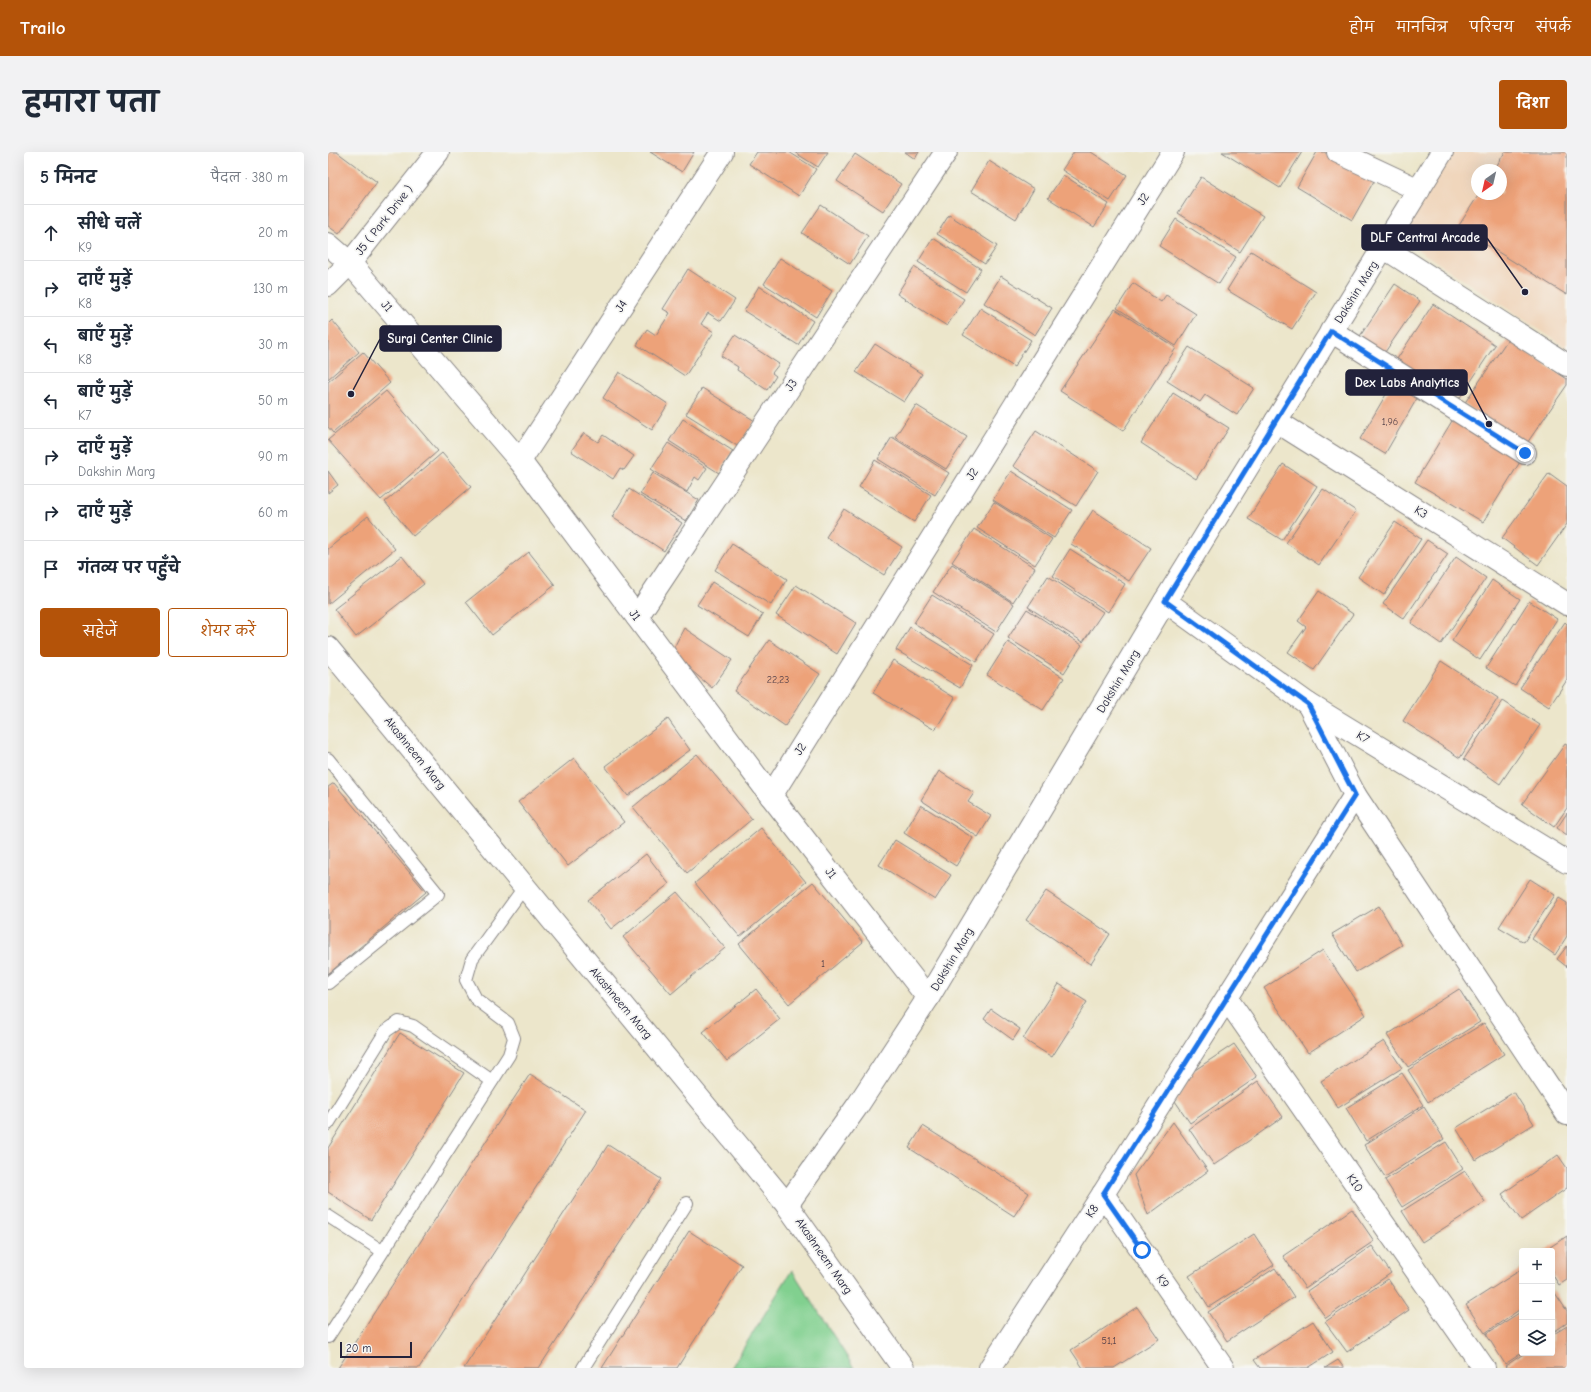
<!DOCTYPE html>
<html lang="hi">
<meta charset="utf-8">
<style>
:root{--surface:#fff;--page:#f2f2f3;--text:#1f2937;--muted:#747a83;--line:#e0e1e3;--accent:#b45309}
body{margin:0;font-family:"Comic Neue","Playpen Sans Deva",sans-serif;background:var(--page);color:var(--text)}
.controls{position:absolute;right:12px;bottom:12px;display:grid;overflow:hidden;border-radius:4px;box-shadow:0 4px 16px #0002}
.controls button{width:36px;height:36px;display:grid;place-items:center;padding:0;border:0;border-bottom:1px solid var(--line);background:var(--surface);color:var(--text);font:20px sans-serif}
.compass{position:absolute;left:1143px;top:12px;width:36px;height:36px;border-radius:50%;background:var(--surface);box-shadow:0 4px 16px #0002;rotate:214deg}
.scale{position:absolute;left:12px;bottom:10px;width:72px;box-sizing:border-box;padding-left:4px;border:2px solid #22223b;border-top:0;font-size:11px;line-height:14px;white-space:nowrap;color:#22223b;-webkit-text-stroke:3px #f6f6f2;paint-order:stroke}
.stop{position:absolute;width:12px;height:12px;margin:-9px;border:3px solid #1a73e8;border-radius:50%;background:#fff}
.stop.end{background:#1a73e8;border-color:#fff;box-shadow:0 1px 4px #0008}
.list{margin:0;padding:0;list-style:none}
h2{display:flex;justify-content:space-between;align-items:center;height:52px;margin:0;padding:0 16px;font-size:17px}
h2 small{font-size:13px;font-weight:400;color:var(--muted)}
.list li{display:grid;grid-template-columns:26px 1fr auto;gap:12px;align-items:center;box-sizing:border-box;height:56px;padding:0 16px;border-top:1px solid var(--line)}
.list b{display:block;font-size:15px;white-space:nowrap}
.list p{margin:0;font-size:13px;white-space:nowrap;color:var(--muted)}
.list em{font-size:13px;font-style:normal;color:var(--muted)}
.actions{display:flex;gap:8px;padding:12px 16px}
.actions a{flex:1;padding:9px 0;border:1px solid var(--accent);border-radius:4px;text-align:center;font-size:14px;color:var(--accent)}
.actions .main{background:var(--accent);color:#fff}
.icon{flex:none;width:22px;height:22px;fill:none;stroke:currentColor;stroke-width:2;stroke-linecap:round;stroke-linejoin:round}
.map{position:relative;flex:none;width:1239px;height:1216px;overflow:hidden;border-radius:4px}
header{display:flex;align-items:center;gap:24px;box-sizing:border-box;height:56px;padding:0 20px;background:var(--accent);color:#fff}
header strong{font-size:19px}
nav{display:flex;gap:22px;margin-inline-start:auto;font-size:14px}
.intro{display:flex;align-items:center;justify-content:space-between;box-sizing:border-box;height:96px;padding:0 24px}
h1{margin:0;font-size:28px}
.button{padding:10px 18px;border-radius:4px;background:var(--accent);color:#fff;font-size:14px;font-weight:700}
main{display:flex;gap:24px;padding:0 24px}
aside{flex:1;background:var(--surface);border-radius:4px;box-shadow:0 4px 16px #0002}
.map>svg:first-child{display:block}
.built{fill:#f0d6bc;fill-rule:evenodd}
.green{fill:#81d08f;stroke:#527965}
.building{fill:#eda279}
.lines{fill:none;stroke-linecap:round;stroke-linejoin:round}
.lane-casing{stroke:#878483;stroke-width:14}
.street-casing{stroke:#878483;stroke-width:24}
.lane{stroke:#fff;stroke-width:12}
.street{stroke:#fff;stroke-width:22}
.route{stroke:#1a73e8;stroke-width:5}
.labels{text-anchor:middle;stroke-width:3.5;stroke-linejoin:round;paint-order:stroke}
.number-label{font-size:10px;fill:#55424a}
.street-label{font-size:12px;fill:#22223b;stroke:#f6f6f2}
.leader{fill:none;stroke:#22223b;stroke-width:1.5}
.callout-dot{fill:#22223b;stroke:#f6f6f2;stroke-width:1.5}
.callout{fill:#22223b;stroke:#22223b;stroke-width:1.5}
.callout-label{font-size:13px;text-anchor:middle;font-weight:bold;fill:#fff}
</style>
<header>
<strong>Trailo</strong>
<nav><a>होम</a><a>मानचित्र</a><a>परिचय</a><a>संपर्क</a></nav>
</header>
<div class="intro"><h1>हमारा पता</h1><a class="button">दिशा</a></div>
<main>
<aside>
<h2>5 मिनट<small>पैदल · 380 m</small></h2>
<ul class="list">
<li><svg class="icon" aria-label="ahead" viewBox="0 0 24 24"><path d="M12 20V5M6 11l6-6 6 6"/></svg><div><b>सीधे चलें</b><p>K9</p></div><em>20 m</em></li>
<li><svg class="icon" aria-label="right" viewBox="0 0 24 24"><path d="M7 20v-9h11M14 6l5 5-5 5"/></svg><div><b>दाएँ मुड़ें</b><p>K8</p></div><em>130 m</em></li>
<li><svg class="icon" aria-label="left" viewBox="0 0 24 24"><path d="M17 20v-9H6M10 6l-5 5 5 5"/></svg><div><b>बाएँ मुड़ें</b><p>K8</p></div><em>30 m</em></li>
<li><svg class="icon" aria-label="left" viewBox="0 0 24 24"><path d="M17 20v-9H6M10 6l-5 5 5 5"/></svg><div><b>बाएँ मुड़ें</b><p>K7</p></div><em>50 m</em></li>
<li><svg class="icon" aria-label="right" viewBox="0 0 24 24"><path d="M7 20v-9h11M14 6l5 5-5 5"/></svg><div><b>दाएँ मुड़ें</b><p>Dakshin Marg</p></div><em>90 m</em></li>
<li><svg class="icon" aria-label="right" viewBox="0 0 24 24"><path d="M7 20v-9h11M14 6l5 5-5 5"/></svg><div><b>दाएँ मुड़ें</b></div><em>60 m</em></li>
<li><svg class="icon" aria-label="arrive" viewBox="0 0 24 24"><path d="M6 21V4h12l-3 4 3 4H6"/></svg><div><b>गंतव्य पर पहुँचे</b></div></li>
</ul>
<div class="actions"><a class="main">सहेजें</a><a>शेयर करें</a></div>
</aside>
<div class="map">
<svg width="1239" height="1216" viewBox="0 0 1239 1216">
<rect width="100%" height="100%" fill="#f6f6f2"/>
<filter id="ink" filterUnits="userSpaceOnUse"><feTurbulence type="fractalNoise" baseFrequency=".025" numOctaves="2"/><feDisplacementMap in="SourceGraphic" scale="8" xChannelSelector="R" yChannelSelector="G"/><feConvolveMatrix kernelMatrix="1 2 1 2 8 2 1 2 1" color-interpolation-filters="sRGB"/></filter>
<filter id="wash" filterUnits="userSpaceOnUse"><feTurbulence type="fractalNoise" baseFrequency=".012" numOctaves="4" result="noise"/><feDisplacementMap in="SourceGraphic" scale="16" xChannelSelector="R" yChannelSelector="G"/><feGaussianBlur stdDeviation="0.9" result="paint"/><feColorMatrix in="noise" values="0 0 0 0 0 0 0 0 0 0 0 0 0 0 0 0 0 1.4 0 .05"/><feComposite in="paint" operator="in"/></filter>
<g filter="url(#wash)">
<rect width="100%" height="100%" fill="#ece6cb"/>
<path class="built" d="M1124,0h115v196l-170,-112zM1149,18h24v24h-24z"/>
<polygon class="green" points="464,1118 526,1216 403,1216"/>
<g id="blocks">
<g class="building">
<polygon points="0,0 9,0 49,30 11,82 0,74"/>
<polygon points="322,0 366,0 354,20"/>
<polygon points="429,0 461,0 488,17 471,44 421,12"/>
<polygon points="466,0 500,0 490,15"/>
<polygon points="577,0 591,0 587,7"/>
<polygon points="746,0 763,0 799,23 782,49 734,18"/>
<polygon points="894,0 974,0 952,36"/>
<polygon points="989,0 996,0 1046,29 1024,68 969,35"/>
<polygon points="1177,0 1239,0 1239,143 1130,75 1151,42 1173,42 1173,18 1166,18"/>
<polygon points="527,2 573,32 555,59 509,29"/>
<polygon points="661,9 706,37 688,67 643,39"/>
<polygon points="735,23 781,52 766,75 720,46"/>
<polygon points="873,25 935,64 912,100 850,61"/>
<polygon points="493,53 540,84 522,112 474,81"/>
<polygon points="621,63 669,94 657,112 609,82"/>
<polygon points="848,67 908,105 891,132 831,94"/>
<polygon points="605,86 653,117 638,140 590,110"/>
<polygon points="923,99 988,140 964,177 899,138"/>
<polygon points="452,106 504,139 488,165 436,132"/>
<polygon points="586,115 636,147 619,174 569,142"/>
<polygon points="360,117 407,148 393,169 380,161 373,172 386,180 357,224 309,193 319,177 328,183 342,161 335,157"/>
<polygon points="673,124 724,156 707,183 656,151"/>
<polygon points="805,131 833,150 838,143 868,162 848,194 789,156"/>
<polygon points="1067,132 1092,149 1055,203 1030,187"/>
<polygon points="431,134 485,169 470,193 416,159"/>
<polygon points="1105,152 1167,193 1131,247 1069,207"/>
<polygon points="652,156 703,188 686,215 635,183"/>
<polygon points="787,157 848,196 795,279 732,239"/>
<polygon points="4,168 31,200 0,227 0,172"/>
<polygon points="407,183 451,212 444,221 448,224 439,238 409,218 410,215 393,204"/>
<polygon points="1180,187 1239,227 1239,233 1197,294 1136,252"/>
<polygon points="547,192 594,222 576,250 528,220"/>
<polygon points="861,195 926,236 909,263 877,243 872,250 839,229"/>
<polygon points="35,200 62,231 5,281 0,275 0,230"/>
<polygon points="291,220 340,252 324,278 275,246"/>
<polygon points="1067,227 1092,241 1057,302 1032,287"/>
<polygon points="374,236 427,269 411,295 358,262"/>
<polygon points="58,239 110,299 53,348 0,288"/>
<polygon points="845,241 901,276 868,327 813,291"/>
<polygon points="588,253 639,285 618,317 567,285"/>
<polygon points="1127,264 1195,305 1155,370 1087,330"/>
<polygon points="355,267 405,299 391,321 341,289"/>
<polygon points="708,279 770,319 748,354 685,314"/>
<polygon points="256,281 270,290 275,283 306,304 296,318 292,316 285,327 243,299"/>
<polygon points="564,285 621,321 607,343 550,307"/>
<polygon points="340,291 379,316 371,328 367,325 359,340 323,317"/>
<polygon points="114,301 143,335 85,384 57,350"/>
<polygon points="547,308 603,343 586,370 531,335"/>
<polygon points="955,312 989,334 954,388 920,367"/>
<polygon points="0,319 10,333 0,341"/>
<polygon points="683,319 744,358 726,386 665,348"/>
<polygon points="325,321 371,348 358,369 312,342"/>
<polygon points="1221,321 1239,334 1239,372 1210,413 1174,386"/>
<polygon points="301,337 354,371 336,399 284,365"/>
<polygon points="995,337 1028,359 991,413 958,391"/>
<polygon points="666,350 724,387 707,413 649,376"/>
<polygon points="516,357 574,395 556,423 498,385"/>
<polygon points="765,358 823,396 801,429 743,392"/>
<polygon points="40,364 67,397 0,452 0,397"/>
<polygon points="1067,370 1093,387 1056,443 1030,425"/>
<polygon points="646,377 707,416 685,450 624,410"/>
<polygon points="1099,388 1120,402 1076,467 1055,452"/>
<polygon points="404,392 459,427 443,453 387,418"/>
<polygon points="742,397 797,432 780,460 725,424"/>
<polygon points="201,400 227,433 164,483 138,450"/>
<polygon points="74,404 96,432 28,485 6,457"/>
<polygon points="1128,405 1158,426 1113,492 1083,471"/>
<polygon points="624,412 686,452 668,480 605,440"/>
<polygon points="720,424 775,460 755,490 700,455"/>
<polygon points="1164,428 1192,447 1152,508 1124,489"/>
<polygon points="384,430 435,462 421,485 369,453"/>
<polygon points="468,433 528,471 509,502 448,463"/>
<polygon points="991,439 1025,462 986,518 960,500 978,475 970,469"/>
<polygon points="604,443 666,482 648,510 586,471"/>
<polygon points="1201,449 1229,467 1187,534 1158,516"/>
<polygon points="699,457 754,493 736,521 680,486"/>
<polygon points="1237,470 1239,472 1239,528 1221,555 1192,536"/>
<polygon points="582,475 645,513 632,536 568,498"/>
<polygon points="356,476 404,508 384,536 343,501"/>
<polygon points="441,488 492,522 457,574 406,539"/>
<polygon points="680,490 736,526 715,558 659,523"/>
<polygon points="565,508 627,546 607,578 545,541"/>
<polygon points="1113,509 1170,546 1132,606 1075,569"/>
<polygon points="1175,549 1212,573 1172,632 1136,607"/>
<polygon points="340,567 362,598 300,644 277,614"/>
<polygon points="1237,592 1239,593 1239,656 1226,675 1194,652"/>
<polygon points="369,602 424,667 359,721 305,655"/>
<polygon points="246,606 296,670 240,714 190,650"/>
<polygon points="611,619 646,641 640,650 663,664 650,685 593,648"/>
<polygon points="6,631 98,740 0,822 0,635"/>
<polygon points="593,653 645,686 628,714 576,681"/>
<polygon points="1239,661 1239,683 1229,676"/>
<polygon points="433,676 478,730 412,785 367,731"/>
<polygon points="567,688 623,723 607,748 551,713"/>
<polygon points="318,702 341,732 283,777 260,748"/>
<polygon points="1202,727 1227,743 1196,790 1171,775"/>
<polygon points="485,730 535,790 461,852 411,792"/>
<polygon points="718,739 782,782 763,812 698,768"/>
<polygon points="349,740 397,796 343,842 295,785"/>
<polygon points="1231,746 1239,751 1239,784 1227,803 1204,787"/>
<polygon points="1051,754 1074,793 1028,820 1004,782"/>
<polygon points="1239,794 1239,815 1229,807"/>
<polygon points="995,798 1038,863 980,901 936,836"/>
<polygon points="731,832 759,850 724,905 695,887"/>
<polygon points="428,837 452,867 399,909 375,880"/>
<polygon points="1131,837 1152,870 1080,915 1059,883"/>
<polygon points="663,857 692,877 685,888 656,867"/>
<polygon points="1156,871 1176,902 1100,950 1080,918"/>
<polygon points="72,881 136,921 43,1068 0,1040 0,996"/>
<polygon points="1056,889 1074,916 1010,956 993,929"/>
<polygon points="906,892 929,925 862,971 847,949 864,920"/>
<polygon points="1074,921 1095,953 1038,989 1018,956"/>
<polygon points="202,922 258,958 91,1216 10,1216"/>
<polygon points="930,929 955,965 886,1013 861,977"/>
<polygon points="1186,940 1206,972 1148,1008 1128,976"/>
<polygon points="1096,955 1116,987 1057,1025 1036,993"/>
<polygon points="845,970 880,1019 820,1063 806,1023"/>
<polygon points="595,974 701,1041 686,1064 581,996"/>
<polygon points="1118,990 1135,1017 1074,1055 1057,1028"/>
<polygon points="280,993 333,1027 211,1216 136,1216"/>
<polygon points="1230,1003 1239,1016 1239,1036 1193,1068 1174,1042"/>
<polygon points="1137,1019 1157,1050 1094,1090 1074,1059"/>
<polygon points="1024,1057 1046,1089 977,1136 955,1104"/>
<polygon points="361,1079 414,1113 349,1216 274,1216"/>
<polygon points="926,1082 946,1113 881,1155 861,1124"/>
<polygon points="1239,1084 1239,1128 1231,1133 1224,1122 1224,1099 1216,1099"/>
<polygon points="1044,1094 1063,1121 998,1166 979,1139"/>
<polygon points="947,1116 966,1145 899,1189 880,1160"/>
<polygon points="1194,1117 1194,1156 1157,1181 1138,1153"/>
<polygon points="1060,1127 1081,1158 1019,1200 997,1170"/>
<polygon points="1225,1138 1239,1159 1239,1171 1224,1181 1224,1139"/>
<polygon points="809,1155 831,1187 786,1216 755,1216 743,1198"/>
<polygon points="1194,1159 1194,1201 1177,1212 1158,1182"/>
<polygon points="985,1169 1005,1200 980,1216 932,1216 926,1208"/>
<polygon points="1239,1174 1239,1216 1179,1216 1177,1214 1197,1201 1224,1201 1224,1183"/>
<polygon points="1010,1208 1016,1216 997,1216"/>
</g>
</g>
</g>
<g filter="url(#ink)">
<use href="#blocks" fill-opacity="0" stroke="#878483" stroke-width="1"/>
<g class="lines">
<defs>
<g id="lane">
<polyline points="0,607 110,742 0,831"/>
<polyline points="0,972 58,879 71,870 85,874 164,929"/>
<polyline points="0,1064 54,1099"/>
<polyline points="0,1185 181,903 186,886 180,871 148,847 138,828 144,807 197,734"/>
<polyline points="255,1216 359,1051"/>
</g>
<g id="street">
<polyline points="1010,0 1091,38"/>
<polyline points="0,92 22,111 192,309 443,644 600,846"/>
<polyline points="1055,95 1239,213"/>
<polyline points="0,133 22,111 110,0"/>
<polyline points="1003,179 1197,301"/>
<polyline points="948,269 1239,452"/>
<polyline points="192,309 394,0"/>
<polyline points="837,449 980,552 1239,710"/>
<polyline points="309,465 618,0"/>
<polyline points="0,496 459,1053 575,1216"/>
<polyline points="1027,643 1239,962"/>
<polyline points="443,644 845,0"/>
<polyline points="899,847 1156,1216"/>
<polyline points="775,1042 895,1216"/>
<polyline points="459,1053 530,953 600,846 837,449 1114,0"/>
<polyline points="662,1216 775,1042 1027,643 980,552"/>
</g>
</defs>
<use href="#lane" class="lane-casing"/>
<use href="#street" class="street-casing"/>
<use href="#lane" class="lane"/>
<use href="#street" class="street"/>
</g>
</g>
<g class="lines" filter="url(#ink)">
<polyline class="route" points="814,1098 775,1042 1027,643 980,552 837,449 1003,179 1197,301"/>
</g>
<g class="labels">
<g class="number-label">
<text x="1062" y="273">1,96</text>
<text x="450" y="531">22,23</text>
<text x="495" y="815">1</text>
<text x="781" y="1192">51,1</text>
</g>
<g class="street-label">
<text transform="translate(815 47) rotate(-58)" y="4">J2</text>
<text transform="translate(56 68) rotate(-52)" y="4">J5 ( Park Drive )</text>
<text transform="translate(1028 140) rotate(-58)" y="4">Dakshin Marg</text>
<text transform="translate(59 154) rotate(49)" y="4">J1</text>
<text transform="translate(293 154) rotate(-57)" y="4">J4</text>
<text transform="translate(463 233) rotate(-56)" y="4">J3</text>
<text transform="translate(644 322) rotate(-58)" y="4">J2</text>
<text transform="translate(1093 360) rotate(32)" y="4">K3</text>
<text transform="translate(307 463) rotate(53)" y="4">J1</text>
<text transform="translate(790 529) rotate(-59)" y="4">Dakshin Marg</text>
<text transform="translate(1035 585) rotate(31)" y="4">K7</text>
<text transform="translate(472 597) rotate(-58)" y="4">J2</text>
<text transform="translate(87 601) rotate(51)" y="4">Akashneem Marg</text>
<text transform="translate(503 721) rotate(52)" y="4">J1</text>
<text transform="translate(624 807) rotate(-59)" y="4">Dakshin Marg</text>
<text transform="translate(293 851) rotate(50)" y="4">Akashneem Marg</text>
<text transform="translate(1027 1031) rotate(55)" y="4">K10</text>
<text transform="translate(764 1059) rotate(-57)" y="4">K8</text>
<text transform="translate(496 1104) rotate(55)" y="4">Akashneem Marg</text>
<text transform="translate(835 1129) rotate(55)" y="4">K9</text>
</g>
</g>
<path class="leader" d="M1197 140L1159 86M23 242L52 187M1161 272L1139 230"/>
<g class="callout-dot">
<circle cx="1197" cy="140" r="4"/>
<circle cx="23" cy="242" r="4"/>
<circle cx="1161" cy="272" r="4"/>
</g>
<g class="callout">
<rect x="1034" y="73" width="125" height="25" rx="4"/>
<rect x="52" y="174" width="121" height="25" rx="4"/>
<rect x="1018" y="218" width="121" height="25" rx="4"/>
</g>
<g class="callout-label">
<text x="1097" y="90">DLF Central Arcade</text>
<text x="112" y="191">Surgi Center Clinic</text>
<text x="1079" y="235">Dex Labs Analytics</text>
</g>
</svg>
<div class="controls">
<button>+</button>
<button>−</button>
<button><svg class="icon" aria-label="layers" viewBox="0 0 24 24"><path d="M12 4l9 5-9 5-9-5zM3 14l9 5 9-5"/></svg></button>
</div>
<svg class="compass" viewBox="-18 -18 36 36"><path d="M0-13l5 13h-10z" fill="#e53935"/><path d="M0 13l5-13h-10z" fill="#747a83"/></svg>
<div class="scale">20 m</div>
<div class="stop" style="left:814px;top:1098px"></div>
<div class="stop end" style="left:1197px;top:301px"></div>
</div>
</main>
